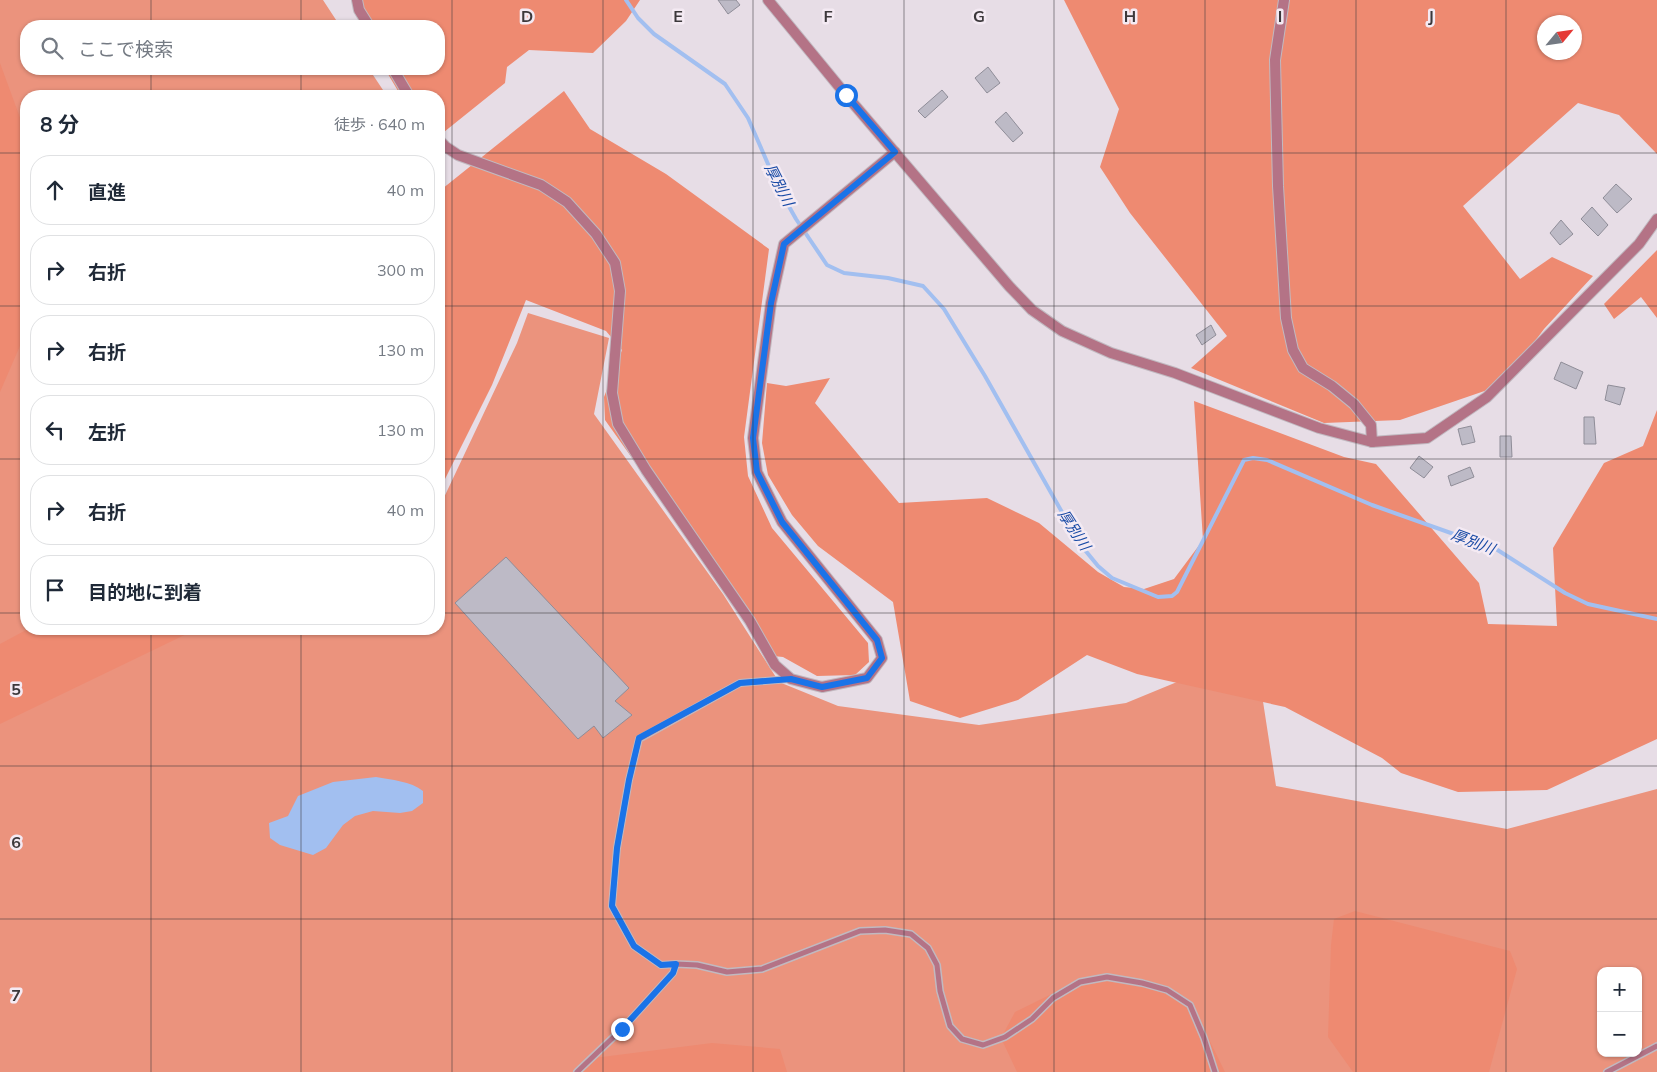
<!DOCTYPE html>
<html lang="ja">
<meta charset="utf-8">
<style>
:root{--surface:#fff;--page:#f2f2f3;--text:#1f2937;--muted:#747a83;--line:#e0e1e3}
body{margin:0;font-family:Mulish,"Noto Sans JP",sans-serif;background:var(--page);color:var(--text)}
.controls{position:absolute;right:15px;bottom:15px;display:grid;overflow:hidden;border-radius:10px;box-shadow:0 1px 4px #0004}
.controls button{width:45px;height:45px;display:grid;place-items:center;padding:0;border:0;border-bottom:1px solid var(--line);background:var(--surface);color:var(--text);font:25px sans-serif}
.compass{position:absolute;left:1537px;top:15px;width:45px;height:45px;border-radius:50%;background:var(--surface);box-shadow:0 1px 4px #0004;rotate:61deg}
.stop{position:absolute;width:15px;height:15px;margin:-11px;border:4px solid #1a73e8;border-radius:50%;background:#fff}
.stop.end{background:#1a73e8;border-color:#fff;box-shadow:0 1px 5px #0008}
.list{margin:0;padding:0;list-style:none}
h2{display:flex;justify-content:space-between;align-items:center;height:65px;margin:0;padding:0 20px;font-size:21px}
h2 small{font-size:16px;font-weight:400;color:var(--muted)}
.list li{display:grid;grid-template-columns:32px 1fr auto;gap:15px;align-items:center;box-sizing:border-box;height:70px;margin:0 10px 10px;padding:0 10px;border:1px solid var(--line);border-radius:20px}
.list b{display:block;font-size:19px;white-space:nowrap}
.list em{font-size:16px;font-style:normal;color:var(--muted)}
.icon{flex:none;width:28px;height:28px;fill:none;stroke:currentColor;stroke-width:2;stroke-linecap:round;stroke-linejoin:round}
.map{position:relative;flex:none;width:1657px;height:1072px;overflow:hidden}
.search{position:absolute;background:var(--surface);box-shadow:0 1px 4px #0004;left:20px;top:20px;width:425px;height:55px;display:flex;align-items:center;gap:12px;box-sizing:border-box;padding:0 18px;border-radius:20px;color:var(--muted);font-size:19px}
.panel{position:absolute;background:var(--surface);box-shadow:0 1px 4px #0004;left:20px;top:90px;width:425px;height:545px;border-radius:20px}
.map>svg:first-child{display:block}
.green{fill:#eb937d;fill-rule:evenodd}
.forest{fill:#ee8a71;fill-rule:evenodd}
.water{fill:#a2bff0}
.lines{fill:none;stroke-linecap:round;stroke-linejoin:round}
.stream{stroke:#a2bff0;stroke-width:4}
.building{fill:#bdbac6;stroke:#8f8d98}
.lane-casing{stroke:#c1b9c0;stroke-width:8}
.street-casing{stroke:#c1b9c0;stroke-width:12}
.lane{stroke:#b47386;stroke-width:5}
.street{stroke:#b47386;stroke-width:10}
.route{stroke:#1a73e8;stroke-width:6}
.grid{fill:none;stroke:#3c383b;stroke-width:1;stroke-opacity:0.55}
.labels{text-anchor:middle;stroke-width:5;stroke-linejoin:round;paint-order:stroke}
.water-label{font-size:15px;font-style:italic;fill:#1749a5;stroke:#f4eaf3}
.grid-label{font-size:16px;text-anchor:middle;font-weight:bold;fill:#3c383b;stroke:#f4eaf3;stroke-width:5;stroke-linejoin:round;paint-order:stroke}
</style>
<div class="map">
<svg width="1657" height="1072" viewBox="0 0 1657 1072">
<rect width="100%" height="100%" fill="#e7dde6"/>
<path class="green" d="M0,0h323l17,26h-314v43h343l18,27h-361v533h413v-121l78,-165 11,-30 81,25 -15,76 129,180 56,88 59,24 141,19 147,-22 68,-28 68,20 14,91 231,43 150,-40v283h-1657zM1601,971h37v82h-37z"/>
<g class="forest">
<polygon points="355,0 640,0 626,21 593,53 529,50 507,67 505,83 439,136 439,96 401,96 385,69 439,69 439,26 364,26"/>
<path d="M1064,0h593v154l-38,-39 -41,-12 -115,103 57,73 32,-22 41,19 -49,53 -42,56 -102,35 -76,3 -133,-55 36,-32 -97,-123 -30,-46 19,-58zM1544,22h30v30h-30z"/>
<polygon points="0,63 26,134 26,324 23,339 0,392"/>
<polygon points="564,91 590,129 666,174 769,249 744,437 748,476 772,528 868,643 869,662 855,675 817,676 783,657 773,656 605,420 604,397 622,350 606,331 526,300 492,385 439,491 439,204 442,189"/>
<polygon points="1657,250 1657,318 1641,297 1614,319 1604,304"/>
<polygon points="830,378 815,403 899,503 987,498 1039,523 1098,572 1124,587 1144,589 1174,579 1203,540 1194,401 1344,457 1376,464 1479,583 1488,624 1557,626 1553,548 1604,463 1643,446 1657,410 1657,739 1547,790 1458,792 1401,773 1382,758 1285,707 1137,674 1087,655 1018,700 960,718 910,701 893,602 818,546 792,515 768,475 762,443 767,383 786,386"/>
<polygon points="28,629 197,629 0,724 0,644"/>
<polygon points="1355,911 1510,951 1517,969 1489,1072 1353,1072 1328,1037 1331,945 1334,919"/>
<polygon points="1133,979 1181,1000 1199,1019 1225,1072 1017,1072 1001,1038 1015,1012 1074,983"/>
<polygon points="712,1043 780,1049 787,1072 576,1072 594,1058"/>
</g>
<path class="water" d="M376,777c15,3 35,4 47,14v12l-11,8 -12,2 -27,-2 -18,5 -12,9 -17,23 -13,7 -33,-10 -10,-7 -1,-15 19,-7 10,-20 35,-14z"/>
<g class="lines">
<polyline class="stream" points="626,0 638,18 654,34 725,84 748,118 778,187 796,219 827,265 844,273 888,278 923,286 944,309 985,376 1080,544 1098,566 1112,578 1158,597 1172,596 1177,592 1244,460 1253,458 1267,460 1372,505 1496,549 1565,593 1588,604 1657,619"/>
</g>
<g class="building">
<polygon points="718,0 736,0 740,5 728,14"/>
<polygon points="988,67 1000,83 987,93 975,78"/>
<polygon points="942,90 948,97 925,118 918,111"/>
<polygon points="1006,112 1023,133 1013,142 995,122"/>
<polygon points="1616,184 1632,199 1617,213 1603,198"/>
<polygon points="1592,207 1608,225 1598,236 1581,219"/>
<polygon points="1561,220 1573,234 1560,245 1550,233"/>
<polygon points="1211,325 1216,335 1202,345 1196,335"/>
<polygon points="1561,362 1583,372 1576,389 1554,379"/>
<polygon points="1608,385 1625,388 1620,405 1605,400"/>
<polygon points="1584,417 1594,417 1596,444 1584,444"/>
<polygon points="1471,426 1475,442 1462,445 1458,429"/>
<polygon points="1500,436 1511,436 1512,457 1500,457"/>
<polygon points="1419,456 1433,467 1424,478 1410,468"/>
<polygon points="1470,467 1474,477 1451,486 1448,476"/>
<polygon points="506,557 629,688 615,701 632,715 603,738 594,726 578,739 455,603"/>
</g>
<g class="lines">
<defs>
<g id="lane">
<polyline points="789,679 740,683 639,739 629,780 617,848 612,906 634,946 661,965 676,964 697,965 727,972 762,969 860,931 885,930 911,934 928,948 937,965 940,991 950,1026 962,1039 983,1045 1005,1037 1032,1019 1053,998 1080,982 1107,977 1142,983 1167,990 1190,1005 1204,1038 1215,1072"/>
<polyline points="577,1072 622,1029 673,973 676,964"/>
<polyline points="1607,1072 1657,1046"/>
</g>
<g id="street">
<polyline points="357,0 359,10 369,26"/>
<polyline points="768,0 846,95 1009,286 1032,310 1062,331 1111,353 1175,373 1319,428 1372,442 1427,438 1487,397 1639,244 1657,219"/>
<polyline points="1284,0 1275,60 1278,186 1286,318 1293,350 1303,368 1332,386 1354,404 1371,425 1372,442"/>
<polyline points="393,69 409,96"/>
<polyline points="439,140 446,147 458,155 541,185 567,202 596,234 615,263 620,291 612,393 618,424 646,470 750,621 775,665 791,679 822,687 867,678 882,658 877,640 782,522 757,472 753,438 771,303 784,244 895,152"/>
</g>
</defs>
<use href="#lane" class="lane-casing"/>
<use href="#street" class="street-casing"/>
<use href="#lane" class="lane"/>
<use href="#street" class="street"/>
</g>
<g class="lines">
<polyline class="route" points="622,1029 673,973 676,964 661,965 634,946 612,906 617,848 629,780 639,738 740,683 791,679 822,687 867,678 882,658 877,640 782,522 757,472 753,438 771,303 784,244 895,152 846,95"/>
</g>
<path class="grid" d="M151,0v26M301,0v26M452,0v1072M603,0v1072M753,0v1072M904,0v1072M1054,0v1072M1205,0v1072M1356,0v1072M1506,0v1072M151,69v27M301,69v27M0,153h26M439,153h1218M0,306h26M439,306h1218M0,459h26M439,459h1218M0,613h26M439,613h1218M151,629v443M301,629v443M0,766h1657M0,919h1657"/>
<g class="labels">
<g class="water-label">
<text transform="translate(779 185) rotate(63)" y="5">厚別川</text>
<text transform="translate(1074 530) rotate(57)" y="5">厚別川</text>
<text transform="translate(1473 542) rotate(21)" y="5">厚別川</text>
</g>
</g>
<g class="grid-label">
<text x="527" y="22">D</text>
<text x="678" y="22">E</text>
<text x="828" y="22">F</text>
<text x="979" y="22">G</text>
<text x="1130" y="22">H</text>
<text x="1280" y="22">I</text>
<text x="1431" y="22">J</text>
<text x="16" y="695">5</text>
<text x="16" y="848">6</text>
<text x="16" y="1001">7</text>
</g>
</svg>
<div class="controls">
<button>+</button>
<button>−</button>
</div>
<svg class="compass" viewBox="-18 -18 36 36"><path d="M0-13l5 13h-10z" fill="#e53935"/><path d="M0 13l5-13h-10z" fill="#747a83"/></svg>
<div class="stop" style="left:846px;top:95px"></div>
<div class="stop end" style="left:622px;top:1029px"></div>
<div class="search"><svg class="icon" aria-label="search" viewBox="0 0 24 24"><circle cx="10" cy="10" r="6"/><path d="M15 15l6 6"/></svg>ここで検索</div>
<section class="panel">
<h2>8 分<small>徒歩 · 640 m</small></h2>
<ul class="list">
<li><svg class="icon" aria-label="ahead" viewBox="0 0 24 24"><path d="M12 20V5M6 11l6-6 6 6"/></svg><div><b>直進</b></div><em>40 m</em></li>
<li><svg class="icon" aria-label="right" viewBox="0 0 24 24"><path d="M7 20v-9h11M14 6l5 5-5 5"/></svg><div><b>右折</b></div><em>300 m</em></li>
<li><svg class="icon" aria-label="right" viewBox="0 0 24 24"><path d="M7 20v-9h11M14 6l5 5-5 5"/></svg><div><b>右折</b></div><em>130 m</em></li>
<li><svg class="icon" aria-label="left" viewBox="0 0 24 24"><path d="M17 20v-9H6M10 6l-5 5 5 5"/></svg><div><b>左折</b></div><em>130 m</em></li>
<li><svg class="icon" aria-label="right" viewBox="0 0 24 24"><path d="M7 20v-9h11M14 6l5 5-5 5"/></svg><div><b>右折</b></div><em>40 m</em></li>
<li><svg class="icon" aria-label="arrive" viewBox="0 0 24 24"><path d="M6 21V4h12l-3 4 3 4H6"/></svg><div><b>目的地に到着</b></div></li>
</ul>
</section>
</div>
